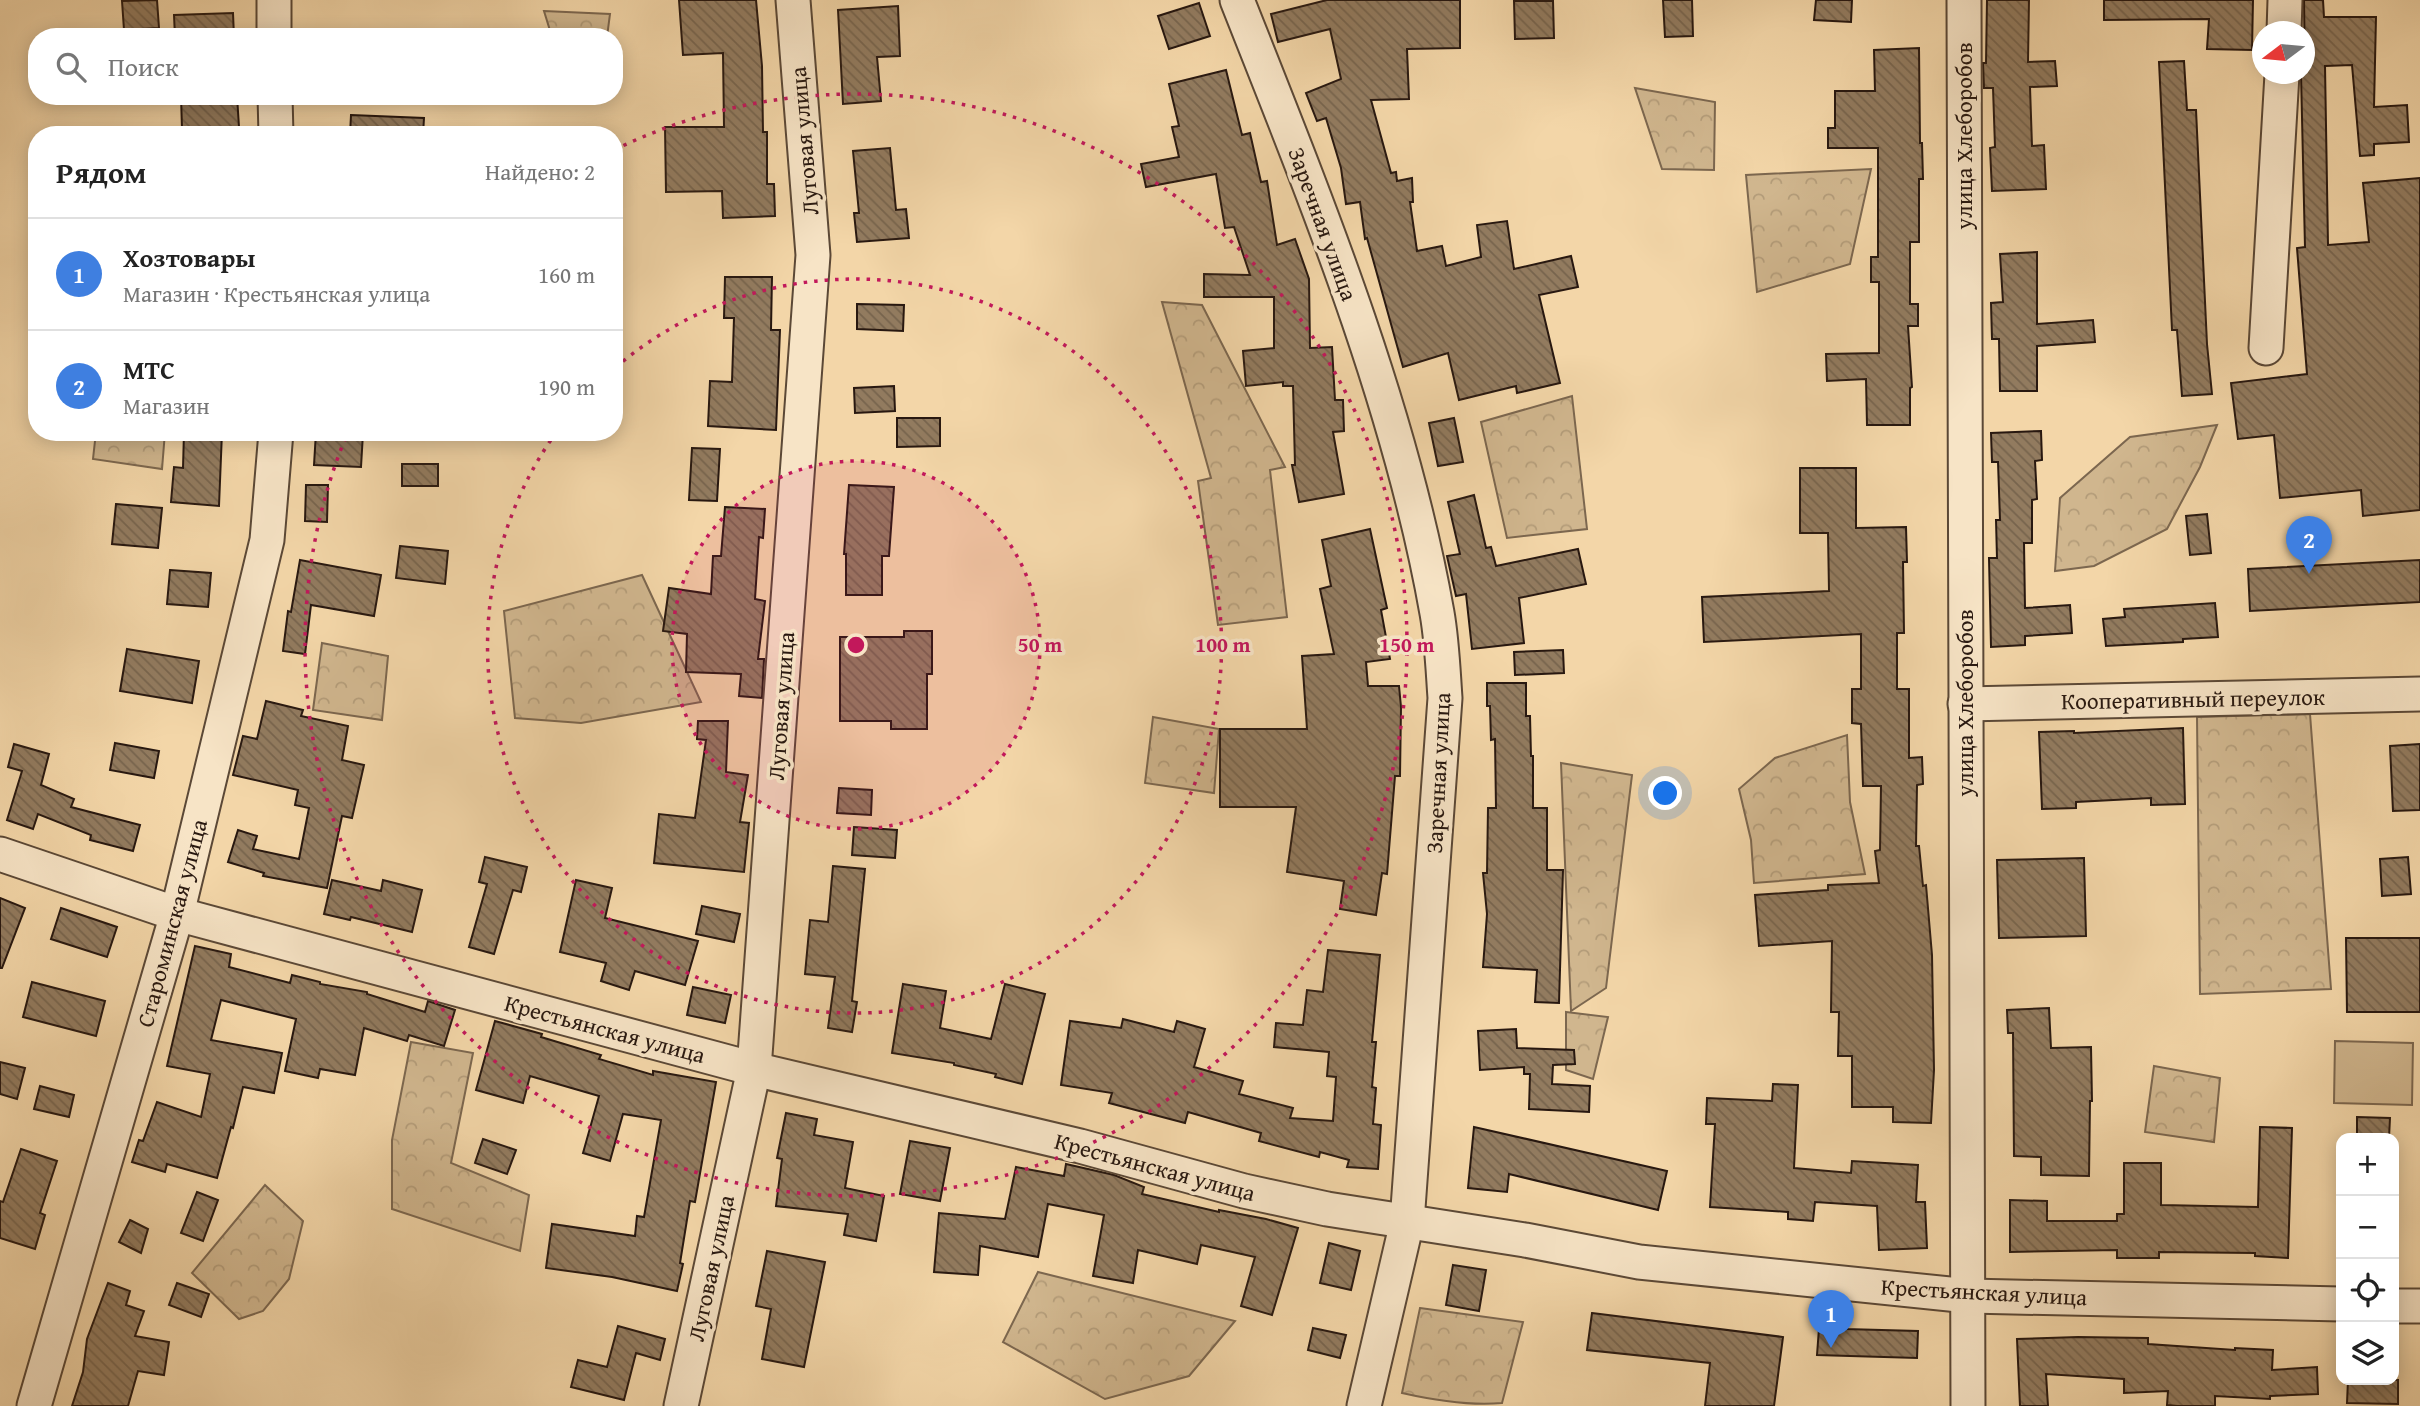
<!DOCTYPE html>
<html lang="ru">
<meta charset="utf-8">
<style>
:root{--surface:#fff;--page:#f6f6f6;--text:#222;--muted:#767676;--line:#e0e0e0;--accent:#b45309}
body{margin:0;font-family:"Gentium Book Plus",serif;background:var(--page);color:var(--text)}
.controls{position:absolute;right:21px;bottom:21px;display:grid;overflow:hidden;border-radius:14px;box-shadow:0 4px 18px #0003}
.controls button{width:63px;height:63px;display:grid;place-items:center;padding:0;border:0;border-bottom:2px solid var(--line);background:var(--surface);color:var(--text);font:35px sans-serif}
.compass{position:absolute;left:2252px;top:21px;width:63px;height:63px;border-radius:50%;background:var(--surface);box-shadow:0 4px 18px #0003;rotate:254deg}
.you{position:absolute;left:1666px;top:794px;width:24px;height:24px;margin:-18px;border:5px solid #fff;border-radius:50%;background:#1a73e8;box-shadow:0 0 0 10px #1a73e833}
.badge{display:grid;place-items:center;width:46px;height:46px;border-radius:50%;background:var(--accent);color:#fff;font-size:23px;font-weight:700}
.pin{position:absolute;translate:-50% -58px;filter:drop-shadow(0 2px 4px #0008)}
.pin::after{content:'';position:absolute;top:37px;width:24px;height:21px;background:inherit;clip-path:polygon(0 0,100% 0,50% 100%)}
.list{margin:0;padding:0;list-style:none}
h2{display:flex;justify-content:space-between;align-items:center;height:91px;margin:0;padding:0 28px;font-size:30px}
h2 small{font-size:23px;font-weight:400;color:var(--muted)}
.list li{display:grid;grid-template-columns:46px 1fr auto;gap:21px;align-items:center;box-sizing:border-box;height:112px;padding:0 28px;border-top:2px solid var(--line)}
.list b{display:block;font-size:26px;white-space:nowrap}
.list p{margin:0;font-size:23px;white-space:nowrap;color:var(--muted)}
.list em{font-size:23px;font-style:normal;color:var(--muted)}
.icon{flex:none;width:38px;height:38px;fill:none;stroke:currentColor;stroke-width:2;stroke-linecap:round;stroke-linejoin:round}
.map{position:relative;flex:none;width:2420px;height:1406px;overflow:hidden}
.search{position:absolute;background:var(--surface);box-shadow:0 4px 18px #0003;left:28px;top:28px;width:595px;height:77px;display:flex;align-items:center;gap:18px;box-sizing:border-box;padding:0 24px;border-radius:28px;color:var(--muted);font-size:26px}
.panel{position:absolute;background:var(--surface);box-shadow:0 4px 18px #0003;left:28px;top:126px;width:595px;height:315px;border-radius:28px}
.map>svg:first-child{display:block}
.forest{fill:url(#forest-crowns);stroke:#7c674f;stroke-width:2}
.park{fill:#d0b68e;stroke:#7c674f;stroke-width:2}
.building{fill:url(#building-back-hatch);stroke:#281810;stroke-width:2}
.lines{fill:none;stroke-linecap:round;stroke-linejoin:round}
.minor-casing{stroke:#5b4836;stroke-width:37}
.minor{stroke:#f7e4c6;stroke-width:33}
.ring{fill:none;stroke:#c2185b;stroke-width:3.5;stroke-dasharray:3.5 7}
.labels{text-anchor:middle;stroke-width:7;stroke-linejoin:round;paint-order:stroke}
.street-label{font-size:23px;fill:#281810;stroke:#f7e4c6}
.centre{fill:#c2185b;stroke:#f7e4c6;stroke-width:3.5}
.ring-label{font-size:21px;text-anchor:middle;font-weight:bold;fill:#c2185b;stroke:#f7e4c6;stroke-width:7;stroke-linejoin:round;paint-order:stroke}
</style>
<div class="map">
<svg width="2420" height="1406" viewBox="0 0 2420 1406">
<defs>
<pattern id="forest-crowns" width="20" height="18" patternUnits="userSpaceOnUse" patternTransform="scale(1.75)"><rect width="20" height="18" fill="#d0b68e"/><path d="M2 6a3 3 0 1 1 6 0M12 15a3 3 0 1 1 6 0" fill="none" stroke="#b39c79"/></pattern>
<pattern id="building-back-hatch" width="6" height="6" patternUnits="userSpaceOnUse" patternTransform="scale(1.75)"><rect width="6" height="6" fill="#927b5f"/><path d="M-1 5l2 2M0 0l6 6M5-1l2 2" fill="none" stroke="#77644d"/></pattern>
</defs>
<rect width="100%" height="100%" fill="#f3d6a8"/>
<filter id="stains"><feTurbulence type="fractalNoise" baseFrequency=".00286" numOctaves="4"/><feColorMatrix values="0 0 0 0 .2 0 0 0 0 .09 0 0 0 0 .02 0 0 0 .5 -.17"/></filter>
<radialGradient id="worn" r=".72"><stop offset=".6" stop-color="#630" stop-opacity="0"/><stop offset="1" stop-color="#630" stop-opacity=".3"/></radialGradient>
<g class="forest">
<polygon points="544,11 610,14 607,37 552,37"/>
<polygon points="1635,88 1715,102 1714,170 1662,169"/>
<polygon points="1871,169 1850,264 1757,292 1746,175"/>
<polygon points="1162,302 1202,305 1285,467 1270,470 1287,617 1218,625 1198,481 1211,478"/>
<polygon points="1572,396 1587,529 1507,538 1481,422"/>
<polygon points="2217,425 2200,467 2167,529 2094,566 2055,571 2060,498 2130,437"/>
<polygon points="96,432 165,432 162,469 93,459"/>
<polygon points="642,575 701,702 581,723 515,718 504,611"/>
<polygon points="322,643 388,656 382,720 313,710"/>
<polygon points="2310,714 2331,989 2200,994 2197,717"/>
<polygon points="1153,717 1219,729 1214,793 1145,783"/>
<polygon points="1847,735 1850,802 1865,874 1754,883 1751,840 1739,789 1775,758"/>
<polygon points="1561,763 1632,775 1606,988 1571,1011"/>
<polygon points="1566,1012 1608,1017 1593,1079 1566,1070"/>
<polygon points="411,1042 473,1053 451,1163 529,1195 520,1251 392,1209 392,1140"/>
<polygon points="2154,1066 2220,1078 2214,1142 2145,1132"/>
<polygon points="265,1185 303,1221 289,1279 263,1311 239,1319 192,1273"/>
<polygon points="1038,1272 1235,1321 1189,1376 1105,1399 1003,1342"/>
<path d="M1420,1308l103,14 -21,81c-32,3 -69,-3 -100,-10z"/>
</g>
<polygon class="park" points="2335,1041 2413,1043 2412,1105 2334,1103"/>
<g class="building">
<polygon points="157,0 159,28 124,30 122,1"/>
<polygon points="679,0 756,0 762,66 763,132 767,132 767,184 774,184 775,216 723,218 722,191 666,192 665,127 724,127 723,53 683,55"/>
<polygon points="1327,0 1460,0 1460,48 1407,49 1409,99 1371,100 1391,173 1396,172 1397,181 1412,178 1413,202 1410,202 1417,251 1442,246 1446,266 1481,257 1477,225 1507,221 1514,269 1571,256 1578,287 1539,295 1560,383 1517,393 1516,386 1459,400 1448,353 1403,367 1367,238 1365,239 1360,202 1346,204 1341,168 1326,118 1317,121 1306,93 1341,79 1330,29 1278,42 1271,14"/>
<polygon points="1663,0 1692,0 1693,36 1665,37"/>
<polygon points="1816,0 1852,0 1851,22 1814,20"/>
<polygon points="1987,0 2029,0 2028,62 2055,61 2057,86 2030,87 2032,146 2044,145 2046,189 1992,191 1990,148 1995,147 1993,88 1984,88 1983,63 1986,63"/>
<polygon points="2104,0 2253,0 2252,50 2207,49 2209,19 2104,20"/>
<polygon points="2304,0 2323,0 2324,17 2376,17 2374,107 2407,105 2409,142 2374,144 2374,155 2360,156 2352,65 2325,66 2328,245 2369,242 2363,183 2420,178 2420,510 2363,516 2361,490 2280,498 2274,435 2238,439 2231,383 2307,374 2297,248 2305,247 2301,74 2305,74"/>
<polygon points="1514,1 1553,1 1554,38 1515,39"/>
<polygon points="1199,3 1210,36 1169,49 1158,16"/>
<polygon points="898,6 900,56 877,57 881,101 843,104 838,10"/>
<polygon points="233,13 234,37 175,37 174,15"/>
<polygon points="1919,48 1920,143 1922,143 1923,179 1919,179 1919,242 1910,242 1910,304 1918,304 1918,326 1908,326 1912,387 1910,388 1910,425 1867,425 1866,379 1827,381 1826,354 1879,353 1879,282 1871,282 1871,257 1878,257 1878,148 1828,148 1828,128 1835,128 1835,91 1875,91 1874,50"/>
<polygon points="2184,61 2187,110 2196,110 2207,344 2212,394 2182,396 2177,330 2172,330 2159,62"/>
<polygon points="1226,70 1242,135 1250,133 1261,182 1267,181 1277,245 1295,239 1309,279 1310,348 1332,347 1335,400 1343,400 1344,431 1333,432 1344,494 1299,502 1292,465 1295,465 1293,386 1283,386 1283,382 1246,386 1243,351 1274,348 1274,297 1204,297 1204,274 1250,275 1234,227 1225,228 1216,174 1146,187 1141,164 1179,157 1172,127 1179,126 1169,84"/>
<polygon points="181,96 237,96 239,127 182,129"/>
<polygon points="351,115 424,118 423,135 350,135"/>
<polygon points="890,148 896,210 906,209 909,238 857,242 854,213 859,213 853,151"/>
<polygon points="2037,252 2037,324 2093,320 2095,342 2037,346 2037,391 2000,391 1999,339 1992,339 1991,303 2003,302 2000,254"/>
<polygon points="725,277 772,277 771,330 780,330 776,430 708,426 710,381 732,382 734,318 724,318"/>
<polygon points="857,304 904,305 903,331 857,329"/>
<polygon points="894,386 895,411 855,413 854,388"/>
<polygon points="897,418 940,418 940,446 897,447"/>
<polygon points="1454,418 1463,462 1438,466 1429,423"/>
<polygon points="2041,431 2042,460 2035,461 2037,499 2032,500 2032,543 2024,543 2025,608 2070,605 2072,633 2025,636 2025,645 1991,647 1989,558 1997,558 1996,520 2000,520 1998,462 1992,462 1991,433"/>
<polygon points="184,432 222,432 219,506 171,502 174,467 183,468"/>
<polygon points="316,432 363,433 361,467 314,465"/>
<polygon points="692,448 720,449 717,501 689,500"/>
<rect x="402" y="464" width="36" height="22"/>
<polygon points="1800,468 1856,468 1856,528 1906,527 1907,562 1903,562 1904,633 1897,633 1897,689 1909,689 1909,758 1922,757 1923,784 1917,785 1916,846 1919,846 1923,886 1926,885 1932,955 1934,1070 1931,1123 1893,1122 1893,1107 1852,1107 1852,1056 1838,1056 1839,1012 1831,1012 1832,941 1759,946 1755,895 1828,890 1828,885 1879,883 1875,851 1880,850 1881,786 1863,786 1861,724 1852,723 1852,689 1861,689 1861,634 1704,642 1702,597 1829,591 1828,533 1800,533"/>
<polygon points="306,485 328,485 327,522 305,521"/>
<polygon points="849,485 894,487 889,556 882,556 882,595 846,595 846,554 844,554"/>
<polygon points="1474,495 1486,548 1491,547 1496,566 1578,549 1586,584 1519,598 1524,643 1472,649 1466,594 1456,596 1447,556 1460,554 1448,502"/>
<polygon points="116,504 162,508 158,548 112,544"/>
<polygon points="725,507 765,509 763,538 759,537 755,599 765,601 758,659 764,659 762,698 739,696 741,674 686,672 687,634 663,631 669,588 711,594 713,556 721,556"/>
<polygon points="2207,514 2211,553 2190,555 2186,516"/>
<polygon points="1370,529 1387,608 1381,610 1390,659 1366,662 1368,686 1399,686 1401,707 1400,776 1395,776 1387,874 1382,873 1376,915 1340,909 1344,881 1287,872 1296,807 1220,807 1220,729 1307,729 1302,656 1334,654 1320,589 1331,586 1322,540"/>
<polygon points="400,546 448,551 445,584 396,578"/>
<polygon points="300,560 381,575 374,616 311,605 305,654 283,651 288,611 291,612"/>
<polygon points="2420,560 2420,602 2250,611 2248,569"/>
<polygon points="170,570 211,573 208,607 167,604"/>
<polygon points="2215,603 2218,637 2183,639 2183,642 2106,646 2103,619 2125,617 2124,609"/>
<polygon points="904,631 932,631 932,674 927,674 927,729 891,729 891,721 840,721 840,637 904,637"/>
<polygon points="127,649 199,661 192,703 120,691"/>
<polygon points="1563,650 1564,673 1515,675 1514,652"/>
<polygon points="1487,683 1526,683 1526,716 1530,716 1531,756 1533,756 1533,808 1547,808 1547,870 1563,870 1559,1003 1535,1002 1537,970 1483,967 1487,914 1483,873 1487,873 1488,808 1496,808 1495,739 1491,740 1490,706 1487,706"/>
<polygon points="266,701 303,710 301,716 348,726 342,760 364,765 352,818 342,816 327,888 263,876 264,873 228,862 238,830 257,836 253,849 299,859 309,808 295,805 298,790 233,775 243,736 257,739"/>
<polygon points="698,721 728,721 726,772 748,775 740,822 749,823 744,872 654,863 659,814 695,818 706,740 697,739"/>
<polygon points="2183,728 2185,804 2151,805 2151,798 2076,802 2076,808 2042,809 2039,732 2074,731 2074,733"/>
<polygon points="115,743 159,751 154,778 110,770"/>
<polygon points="14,744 49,754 41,785 74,799 71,807 140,825 133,851 90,840 91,835 38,814 33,829 7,820 22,771 8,767"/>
<polygon points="2420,744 2420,810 2393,811 2390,746"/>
<polygon points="839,788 872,790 871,815 837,813"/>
<polygon points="854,827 897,830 895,858 852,855"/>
<polygon points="485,857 527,867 521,892 513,890 494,954 469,947 487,884 479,882"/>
<polygon points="2408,857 2411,894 2382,896 2380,859"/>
<polygon points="2084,858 2086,936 1999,938 1997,860"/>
<polygon points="833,866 865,869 852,1001 857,1002 852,1032 828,1028 835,977 805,974 810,920 828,922"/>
<polygon points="332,880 381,891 383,880 422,890 412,932 351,917 350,920 324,914"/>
<polygon points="576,880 612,888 605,918 698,941 685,985 635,971 629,990 601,981 606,963 560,952"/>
<polygon points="0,898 25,908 2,968 0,968"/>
<polygon points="702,906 740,914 734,942 696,934"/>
<polygon points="61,908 117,927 107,957 51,939"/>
<polygon points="2346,938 2420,938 2420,1012 2347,1012"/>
<polygon points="195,946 231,954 229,967 290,983 292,975 320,982 320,984 367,992 367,994 425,1012 428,1001 455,1010 444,1046 409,1035 407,1041 364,1028 355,1075 320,1069 318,1078 285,1071 296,1019 221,1000 211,1040 282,1053 274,1093 243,1087 233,1128 231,1127 217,1178 167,1164 165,1172 132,1162 139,1140 143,1141 157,1102 201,1117 210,1074 167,1066"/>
<polygon points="1328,950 1380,955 1372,1042 1376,1042 1372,1087 1376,1088 1373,1124 1381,1125 1378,1169 1347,1167 1349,1160 1320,1152 1319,1157 1259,1141 1261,1133 1188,1112 1185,1123 1109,1103 1112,1093 1061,1085 1070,1021 1121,1028 1123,1019 1174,1032 1177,1021 1205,1029 1194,1067 1243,1081 1239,1094 1293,1108 1290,1118 1333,1121 1336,1077 1327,1076 1329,1052 1274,1047 1276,1023 1303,1025 1307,990 1323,992"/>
<polygon points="32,982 105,1001 96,1036 23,1017"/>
<polygon points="903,984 946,991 940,1028 991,1039 1005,984 1045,994 1022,1084 995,1077 996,1074 954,1065 954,1063 892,1053"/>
<polygon points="693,987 731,995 725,1023 687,1015"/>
<polygon points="2049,1008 2051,1048 2091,1047 2092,1101 2090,1101 2089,1176 2041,1175 2041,1157 2014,1156 2013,1033 2008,1033 2007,1010"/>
<polygon points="495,1021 542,1034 541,1037 601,1055 599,1059 653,1075 653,1071 716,1082 695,1202 690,1201 680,1263 683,1264 677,1291 612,1277 546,1268 552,1224 635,1236 637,1216 644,1217 661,1120 623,1114 610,1161 583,1153 599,1096 530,1076 523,1103 476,1090"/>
<polygon points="1516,1029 1517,1048 1574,1050 1575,1064 1553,1065 1552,1084 1590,1086 1589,1112 1529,1109 1530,1074 1524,1074 1524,1067 1480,1070 1478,1031"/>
<polygon points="0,1062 25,1068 17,1099 0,1094"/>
<polygon points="1773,1084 1798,1085 1794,1168 1851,1173 1852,1161 1918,1165 1916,1202 1925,1202 1927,1248 1879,1250 1877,1206 1815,1202 1813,1221 1788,1219 1788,1212 1710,1207 1715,1124 1706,1124 1707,1098 1772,1101"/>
<polygon points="40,1086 74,1095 69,1117 34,1109"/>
<polygon points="786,1113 817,1119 814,1135 853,1142 845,1188 884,1196 876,1241 844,1235 848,1214 776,1206 782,1159 777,1158"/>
<polygon points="2357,1117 2390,1118 2389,1138 2357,1138"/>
<polygon points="1474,1127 1667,1171 1658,1210 1509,1174 1507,1192 1468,1188"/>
<polygon points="2260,1127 2292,1128 2288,1258 2255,1256 2255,1253 2159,1252 2159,1258 2117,1258 2117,1250 2010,1252 2010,1200 2047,1201 2047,1221 2117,1221 2117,1214 2124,1214 2124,1163 2161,1163 2161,1205 2258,1207"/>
<polygon points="483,1139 516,1150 507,1174 475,1163"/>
<polygon points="910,1141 950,1148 940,1201 900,1194"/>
<polygon points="21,1149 57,1161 40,1213 45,1215 35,1249 0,1238 0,1201 3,1202"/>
<polygon points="1066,1164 1114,1175 1144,1187 1142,1194 1219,1212 1219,1210 1266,1219 1298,1228 1272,1315 1241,1306 1255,1257 1201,1245 1197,1264 1138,1250 1133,1283 1093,1276 1104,1215 1048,1204 1038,1257 980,1246 978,1275 934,1272 939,1213 1005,1219 1016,1167 1064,1176"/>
<polygon points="197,1192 218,1200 203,1241 181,1233"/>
<polygon points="130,1220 148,1229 141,1253 119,1242"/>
<polygon points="1329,1243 1360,1251 1351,1290 1320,1283"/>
<polygon points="767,1251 825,1262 804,1367 762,1359 771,1309 756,1306"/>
<polygon points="1453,1265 1486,1270 1479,1311 1446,1305"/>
<polygon points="108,1283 130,1291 126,1305 144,1311 135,1336 169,1342 164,1375 138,1371 128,1406 72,1406 83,1372 87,1339"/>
<polygon points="177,1283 209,1294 201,1317 169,1305"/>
<polygon points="1592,1313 1783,1337 1774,1406 1705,1406 1710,1363 1587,1350"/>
<polygon points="1820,1315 1846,1317 1845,1329 1918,1331 1917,1358 1817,1355"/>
<polygon points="618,1326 665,1339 660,1360 636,1353 624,1400 571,1387 578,1360 607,1367"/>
<polygon points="1313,1328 1346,1335 1340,1358 1308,1350"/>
<polygon points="2078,1337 2148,1338 2148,1344 2235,1350 2235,1348 2273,1350 2272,1370 2317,1367 2318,1394 2270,1396 2270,1399 2215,1396 2215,1406 2177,1406 2167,1405 2168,1391 2124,1393 2124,1379 2046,1374 2048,1406 2020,1406 2017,1339"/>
<polygon points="2348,1380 2398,1380 2398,1404 2347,1403"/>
</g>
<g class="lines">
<defs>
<g id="minor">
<polyline points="274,0 274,37"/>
<path d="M1237,0c78,197 163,404 200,613 5,28 6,57 8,85l-38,524 -43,184"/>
<polyline points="1964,0 1968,1406"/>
<polyline points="2284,32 2285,0"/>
<polyline points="275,96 276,135"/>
<polyline points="2266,348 2282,74"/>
<polyline points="1965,704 2420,694"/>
<polyline points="0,854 177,914 754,1069 1080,1146 1244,1191 1327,1209 1525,1240 1639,1262 1969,1296 2341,1304"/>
<polyline points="2394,1306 2420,1306"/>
<polyline points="34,1406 177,914 267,540 276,432"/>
<polyline points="681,1406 754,1069 813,255 793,0"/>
</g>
</defs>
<use href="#minor" class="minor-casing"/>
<use href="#minor" class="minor"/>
</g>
<circle cx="856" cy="645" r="184" fill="#c2185b" fill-opacity=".12"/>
<g class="ring">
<circle cx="856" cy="645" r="184"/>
<path d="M615 368A367 367 0 1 1 555 434"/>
<path d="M614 150A551 551 0 1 1 347 434"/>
</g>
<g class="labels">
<g class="street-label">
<text transform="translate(1964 136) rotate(-90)" y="8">улица Хлеборобов</text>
<text transform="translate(804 141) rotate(-95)" y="8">Луговая улица</text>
<text transform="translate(1323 224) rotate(70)" y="8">Заречная улица</text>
<text transform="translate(2193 699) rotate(-1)" y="8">Кооперативный переулок</text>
<text transform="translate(1965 703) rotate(-90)" y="8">улица Хлеборобов</text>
<text transform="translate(781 706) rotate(-86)" y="8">Луговая улица</text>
<text transform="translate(1438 773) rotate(-87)" y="8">Заречная улица</text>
<text transform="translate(172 923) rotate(-75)" y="8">Староминская улица</text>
<text transform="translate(605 1029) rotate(15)" y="8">Крестьянская улица</text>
<text transform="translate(1155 1167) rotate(15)" y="8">Крестьянская улица</text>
<text transform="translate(711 1268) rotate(-78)" y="8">Луговая улица</text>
<text transform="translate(1984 1292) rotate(3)" y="8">Крестьянская улица</text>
</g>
</g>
<circle cx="856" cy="645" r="10" class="centre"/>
<g class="ring-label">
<text x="1040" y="652">50 m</text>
<text x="1223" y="652">100 m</text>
<text x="1407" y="652">150 m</text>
</g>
<rect width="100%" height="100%" filter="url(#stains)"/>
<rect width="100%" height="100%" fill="url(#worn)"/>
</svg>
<div class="controls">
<button>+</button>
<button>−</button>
<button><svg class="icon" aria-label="locate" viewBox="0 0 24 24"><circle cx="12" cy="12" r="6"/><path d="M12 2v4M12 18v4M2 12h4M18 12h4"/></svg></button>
<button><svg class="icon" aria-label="layers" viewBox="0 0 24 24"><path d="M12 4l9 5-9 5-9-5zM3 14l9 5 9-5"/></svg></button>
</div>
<svg class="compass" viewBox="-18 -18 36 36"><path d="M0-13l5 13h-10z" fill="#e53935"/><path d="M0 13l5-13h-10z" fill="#767676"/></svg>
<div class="you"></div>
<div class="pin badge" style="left:1831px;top:1348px;background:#3f7fe0">1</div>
<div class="pin badge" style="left:2309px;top:574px;background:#3f7fe0">2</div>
<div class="search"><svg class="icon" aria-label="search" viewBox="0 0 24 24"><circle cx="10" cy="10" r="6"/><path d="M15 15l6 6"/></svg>Поиск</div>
<section class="panel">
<h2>Рядом<small>Найдено: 2</small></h2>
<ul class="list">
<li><span class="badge" style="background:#3f7fe0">1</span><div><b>Хозтовары</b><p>Магазин · Крестьянская улица</p></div><em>160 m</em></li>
<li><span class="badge" style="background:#3f7fe0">2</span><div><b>МТС</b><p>Магазин</p></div><em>190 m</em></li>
</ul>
</section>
</div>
